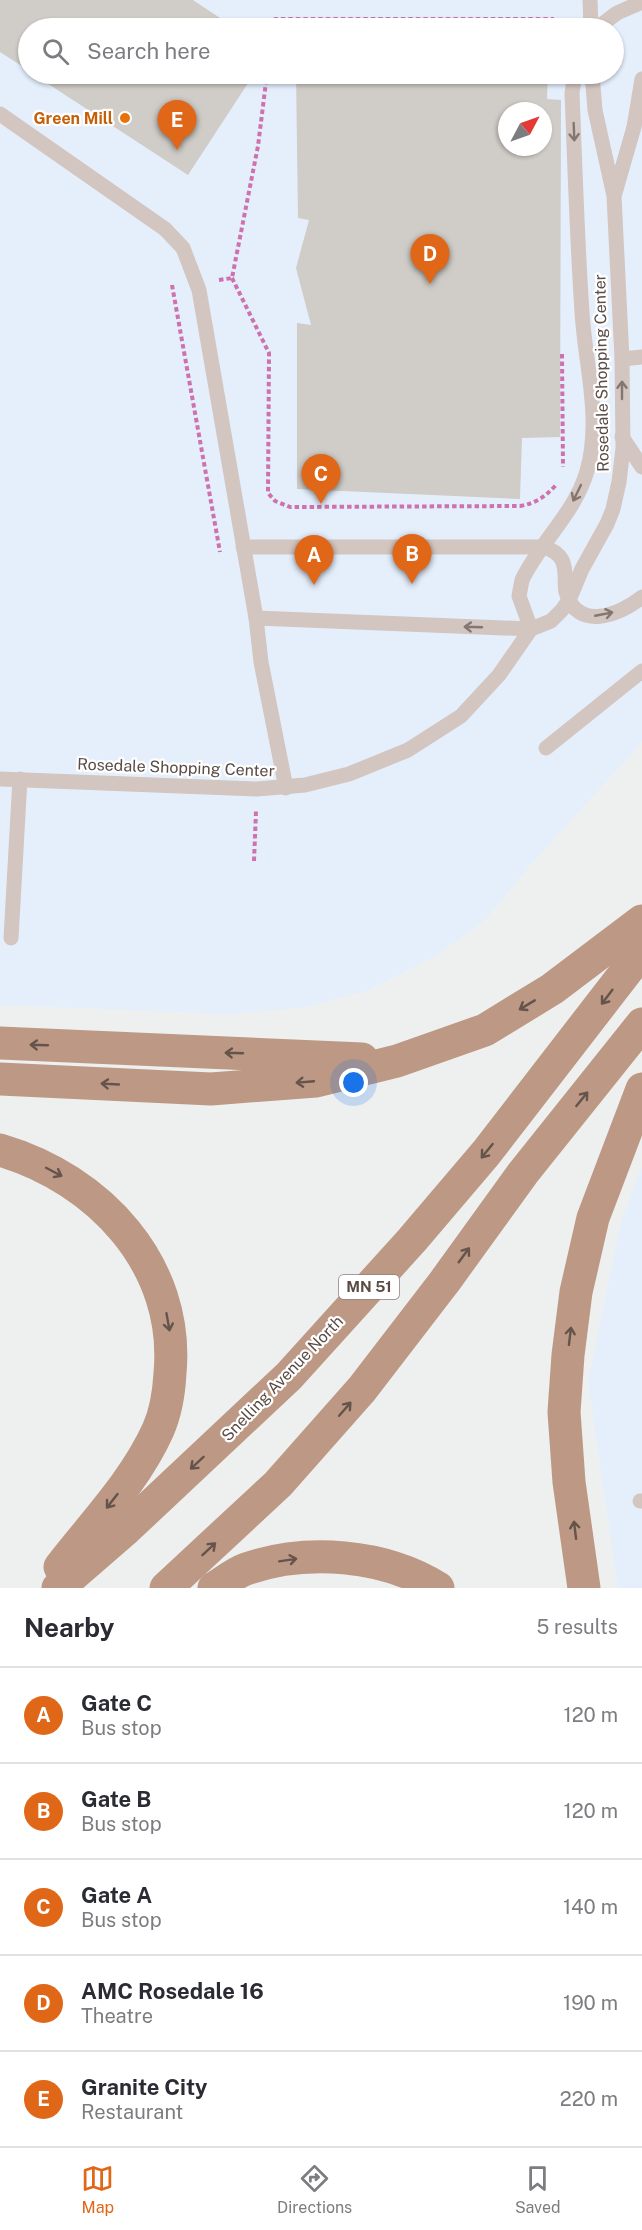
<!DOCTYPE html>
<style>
:root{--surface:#fff;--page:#f2f2f3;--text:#2b2b33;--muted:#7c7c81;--line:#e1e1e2;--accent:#e06717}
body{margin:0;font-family:"Public Sans",sans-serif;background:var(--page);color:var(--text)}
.compass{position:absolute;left:498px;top:102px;width:54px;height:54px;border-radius:50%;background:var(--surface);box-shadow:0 2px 4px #0004;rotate:49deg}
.you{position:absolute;left:354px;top:1083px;width:21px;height:21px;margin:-15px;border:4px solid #fff;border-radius:50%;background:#1a73e8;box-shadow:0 0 0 9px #1a73e833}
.badge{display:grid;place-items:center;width:39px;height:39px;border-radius:50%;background:var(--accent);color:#fff;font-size:20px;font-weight:700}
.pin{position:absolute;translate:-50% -50px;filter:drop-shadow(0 2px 3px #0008)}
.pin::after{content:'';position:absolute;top:32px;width:21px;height:18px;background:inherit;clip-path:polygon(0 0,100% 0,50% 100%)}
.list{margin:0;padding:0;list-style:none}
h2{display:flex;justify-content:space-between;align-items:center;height:78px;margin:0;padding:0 24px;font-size:26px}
h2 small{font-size:20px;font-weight:400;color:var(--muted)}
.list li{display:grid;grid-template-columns:39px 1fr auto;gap:18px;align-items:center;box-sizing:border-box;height:96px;padding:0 24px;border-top:2px solid var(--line)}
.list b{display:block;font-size:22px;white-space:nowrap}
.list p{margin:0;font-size:20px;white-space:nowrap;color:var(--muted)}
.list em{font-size:20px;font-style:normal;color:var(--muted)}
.icon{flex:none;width:33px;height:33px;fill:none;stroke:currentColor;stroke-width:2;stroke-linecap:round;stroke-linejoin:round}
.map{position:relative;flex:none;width:642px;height:1588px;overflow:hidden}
.search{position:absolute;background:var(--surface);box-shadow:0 2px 4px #0004;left:18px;right:18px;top:18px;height:66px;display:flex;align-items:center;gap:15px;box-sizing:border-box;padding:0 21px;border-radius:33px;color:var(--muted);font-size:22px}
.sheet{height:558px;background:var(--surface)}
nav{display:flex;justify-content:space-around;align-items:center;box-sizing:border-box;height:84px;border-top:2px solid var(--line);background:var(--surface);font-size:16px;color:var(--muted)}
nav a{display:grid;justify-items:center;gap:3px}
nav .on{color:var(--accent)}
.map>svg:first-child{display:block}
.commercial{fill:#e5effc;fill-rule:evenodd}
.building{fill:#d0ccc7;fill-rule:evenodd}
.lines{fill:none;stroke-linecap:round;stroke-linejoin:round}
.path{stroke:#cd72ad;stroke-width:4;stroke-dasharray:4.5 3;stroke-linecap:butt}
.lane{stroke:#d3c5c0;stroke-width:15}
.highway{stroke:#bd9884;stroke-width:33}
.oneway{stroke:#847670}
.oneway2{stroke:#64544b}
.food-dot{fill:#e8710a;stroke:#fff;stroke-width:2}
.labels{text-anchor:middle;stroke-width:4.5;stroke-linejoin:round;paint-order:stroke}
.shield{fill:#fff;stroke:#8c827d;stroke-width:1.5}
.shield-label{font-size:15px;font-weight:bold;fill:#5a4c45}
.food-label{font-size:16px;font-weight:bold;fill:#c56008;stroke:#fff;text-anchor:end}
.street-label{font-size:16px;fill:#5a4c45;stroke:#fff}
</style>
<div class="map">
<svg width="642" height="1588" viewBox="0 0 642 1588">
<rect width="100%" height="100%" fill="#edf0ef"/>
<g class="commercial">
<path d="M0,0h642v742l-109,120 -48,58 -48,35 -68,35 -67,18 -76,6 -226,-9zM28,28h586v46h-586zM507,111h36v36h-36z"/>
<polygon points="642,1167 642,1588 618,1588 588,1382 621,1222"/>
</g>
<g class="building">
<polygon points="0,0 193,0 235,28 28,28 28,70 0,52"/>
<polygon points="33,74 254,74 188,175"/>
<path d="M296,74h252l-1,25 14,1 -1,337 -38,1 -2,61 -223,-10v-166l14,2 -15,-57 13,-48 -11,-2zM507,111h36v36h-36z"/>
</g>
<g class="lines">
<g class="path">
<polyline points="273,28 275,19 554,19"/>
<path d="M232,278l37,75 -1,140 7,8 15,6 230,-1c16,-3 25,-9 36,-21"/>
<polyline points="219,280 232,278 258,146 267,74"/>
<polyline points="172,285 220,552"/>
<polyline points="562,354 563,467"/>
<polyline points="254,861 256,811"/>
</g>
<g class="lane">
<polyline points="590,0 591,28"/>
<polyline points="597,28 617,13 642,2"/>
<polyline points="0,114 165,229 183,248 199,290 256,618 261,662 286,788"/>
<polyline points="615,193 634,127 642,79"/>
<polyline points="622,359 642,357"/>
<polyline points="622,437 642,467"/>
<path d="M243,547h300c8,2 15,6 19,13 5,9 2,22 4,32 11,40 54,23 76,5"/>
<polyline points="256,618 531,629"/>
<path d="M531,629l-12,-33 3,-16c18,-38 53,-67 65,-109 15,-53 -2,-106 -5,-159 -5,-73 -7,-146 -10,-219l3,-19"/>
<polyline points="546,748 642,671"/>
<polyline points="0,779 257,789 305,785 349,774 408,750 461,716 499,675 531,629 551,621 562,610 569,600 582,569 607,524 613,509 619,482 623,448 622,359 614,196 595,110 592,74"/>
<polyline points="11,938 20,779"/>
<polyline points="640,1501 642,1501"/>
</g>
<g class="highway">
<polyline points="0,1043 362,1059"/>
<polyline points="0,1079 211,1089 316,1081 397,1061 485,1030 552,989 642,921"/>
<path d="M0,1150c99,29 180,115 170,223 -1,19 -4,39 -12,57 -23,51 -64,93 -98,137"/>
<polyline points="58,1588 126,1529 289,1376 412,1240 486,1153 642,951"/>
<polyline points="166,1588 278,1484 362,1389 445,1281 523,1173 642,1024"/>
<path d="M214,1588c10,-6 21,-15 32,-19 60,-21 138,-15 192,19"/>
<polyline points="584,1588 569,1482 564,1412 568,1355 576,1292 593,1218 642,1089"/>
</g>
</g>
<defs><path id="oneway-shaft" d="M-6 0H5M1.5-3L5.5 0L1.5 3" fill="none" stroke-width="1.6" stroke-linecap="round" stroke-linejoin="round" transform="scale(1.5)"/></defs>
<g class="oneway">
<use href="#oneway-shaft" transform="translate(574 132) rotate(88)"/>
<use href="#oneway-shaft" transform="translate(622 390) rotate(-90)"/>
<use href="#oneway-shaft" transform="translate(577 493) rotate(116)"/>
<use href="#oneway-shaft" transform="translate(604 614) rotate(-11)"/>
<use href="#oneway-shaft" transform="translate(473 627) rotate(-178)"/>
</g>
<g class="oneway2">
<use href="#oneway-shaft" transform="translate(607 997) rotate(127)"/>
<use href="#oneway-shaft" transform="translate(527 1005) rotate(149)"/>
<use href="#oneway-shaft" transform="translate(39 1045) rotate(-178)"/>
<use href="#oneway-shaft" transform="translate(234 1053) rotate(-178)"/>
<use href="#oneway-shaft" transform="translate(305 1082) rotate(175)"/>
<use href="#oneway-shaft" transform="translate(110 1084) rotate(-177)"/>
<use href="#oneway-shaft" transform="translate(582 1099) rotate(-51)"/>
<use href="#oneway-shaft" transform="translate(487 1151) rotate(129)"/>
<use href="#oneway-shaft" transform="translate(54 1172) rotate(28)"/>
<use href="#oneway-shaft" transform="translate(464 1255) rotate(-54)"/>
<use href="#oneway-shaft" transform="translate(168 1322) rotate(80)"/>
<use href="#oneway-shaft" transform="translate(570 1336) rotate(-83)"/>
<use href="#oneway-shaft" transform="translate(345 1409) rotate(-49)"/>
<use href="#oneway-shaft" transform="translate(197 1463) rotate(137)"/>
<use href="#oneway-shaft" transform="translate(112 1501) rotate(128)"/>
<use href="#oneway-shaft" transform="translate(575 1530) rotate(-97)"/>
<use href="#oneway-shaft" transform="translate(209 1549) rotate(-43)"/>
<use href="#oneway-shaft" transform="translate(288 1560) rotate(-9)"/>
</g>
<circle class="food-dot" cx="125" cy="118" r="6"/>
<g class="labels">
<rect class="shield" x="339" y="1275" width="60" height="24" rx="4.5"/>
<g class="shield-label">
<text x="369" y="1292">MN 51</text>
</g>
<g class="food-label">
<text x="113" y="124">Green Mill</text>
</g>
<g class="street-label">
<text transform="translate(601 373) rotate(-91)" y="6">Rosedale Shopping Center</text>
<text transform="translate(176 767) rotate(2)" y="6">Rosedale Shopping Center</text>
<text transform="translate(282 1378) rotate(-46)" y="6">Snelling Avenue North</text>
</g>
</g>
</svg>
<svg class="compass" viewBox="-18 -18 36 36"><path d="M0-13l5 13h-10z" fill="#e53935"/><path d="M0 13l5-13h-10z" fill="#7c7c81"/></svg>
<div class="you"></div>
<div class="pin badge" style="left:314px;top:585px">A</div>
<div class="pin badge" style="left:412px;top:584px">B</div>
<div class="pin badge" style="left:321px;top:504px">C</div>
<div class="pin badge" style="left:430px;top:284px">D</div>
<div class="pin badge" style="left:177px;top:150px">E</div>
<div class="search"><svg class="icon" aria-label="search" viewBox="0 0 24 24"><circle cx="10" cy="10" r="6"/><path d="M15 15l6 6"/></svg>Search here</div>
</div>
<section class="sheet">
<h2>Nearby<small>5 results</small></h2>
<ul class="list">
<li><span class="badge">A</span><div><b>Gate C</b><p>Bus stop</p></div><em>120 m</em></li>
<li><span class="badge">B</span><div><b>Gate B</b><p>Bus stop</p></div><em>120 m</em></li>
<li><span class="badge">C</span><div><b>Gate A</b><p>Bus stop</p></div><em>140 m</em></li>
<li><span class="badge">D</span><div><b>AMC Rosedale 16</b><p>Theatre</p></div><em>190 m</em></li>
<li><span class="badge">E</span><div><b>Granite City</b><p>Restaurant</p></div><em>220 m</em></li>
</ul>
</section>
<nav>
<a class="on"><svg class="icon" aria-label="map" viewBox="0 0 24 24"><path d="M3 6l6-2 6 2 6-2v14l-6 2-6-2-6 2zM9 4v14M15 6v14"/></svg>Map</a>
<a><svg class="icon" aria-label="directions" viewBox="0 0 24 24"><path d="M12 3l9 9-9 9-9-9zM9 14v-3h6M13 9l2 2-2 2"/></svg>Directions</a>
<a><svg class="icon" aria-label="saved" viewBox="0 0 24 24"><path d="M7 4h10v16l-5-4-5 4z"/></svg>Saved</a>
</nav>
